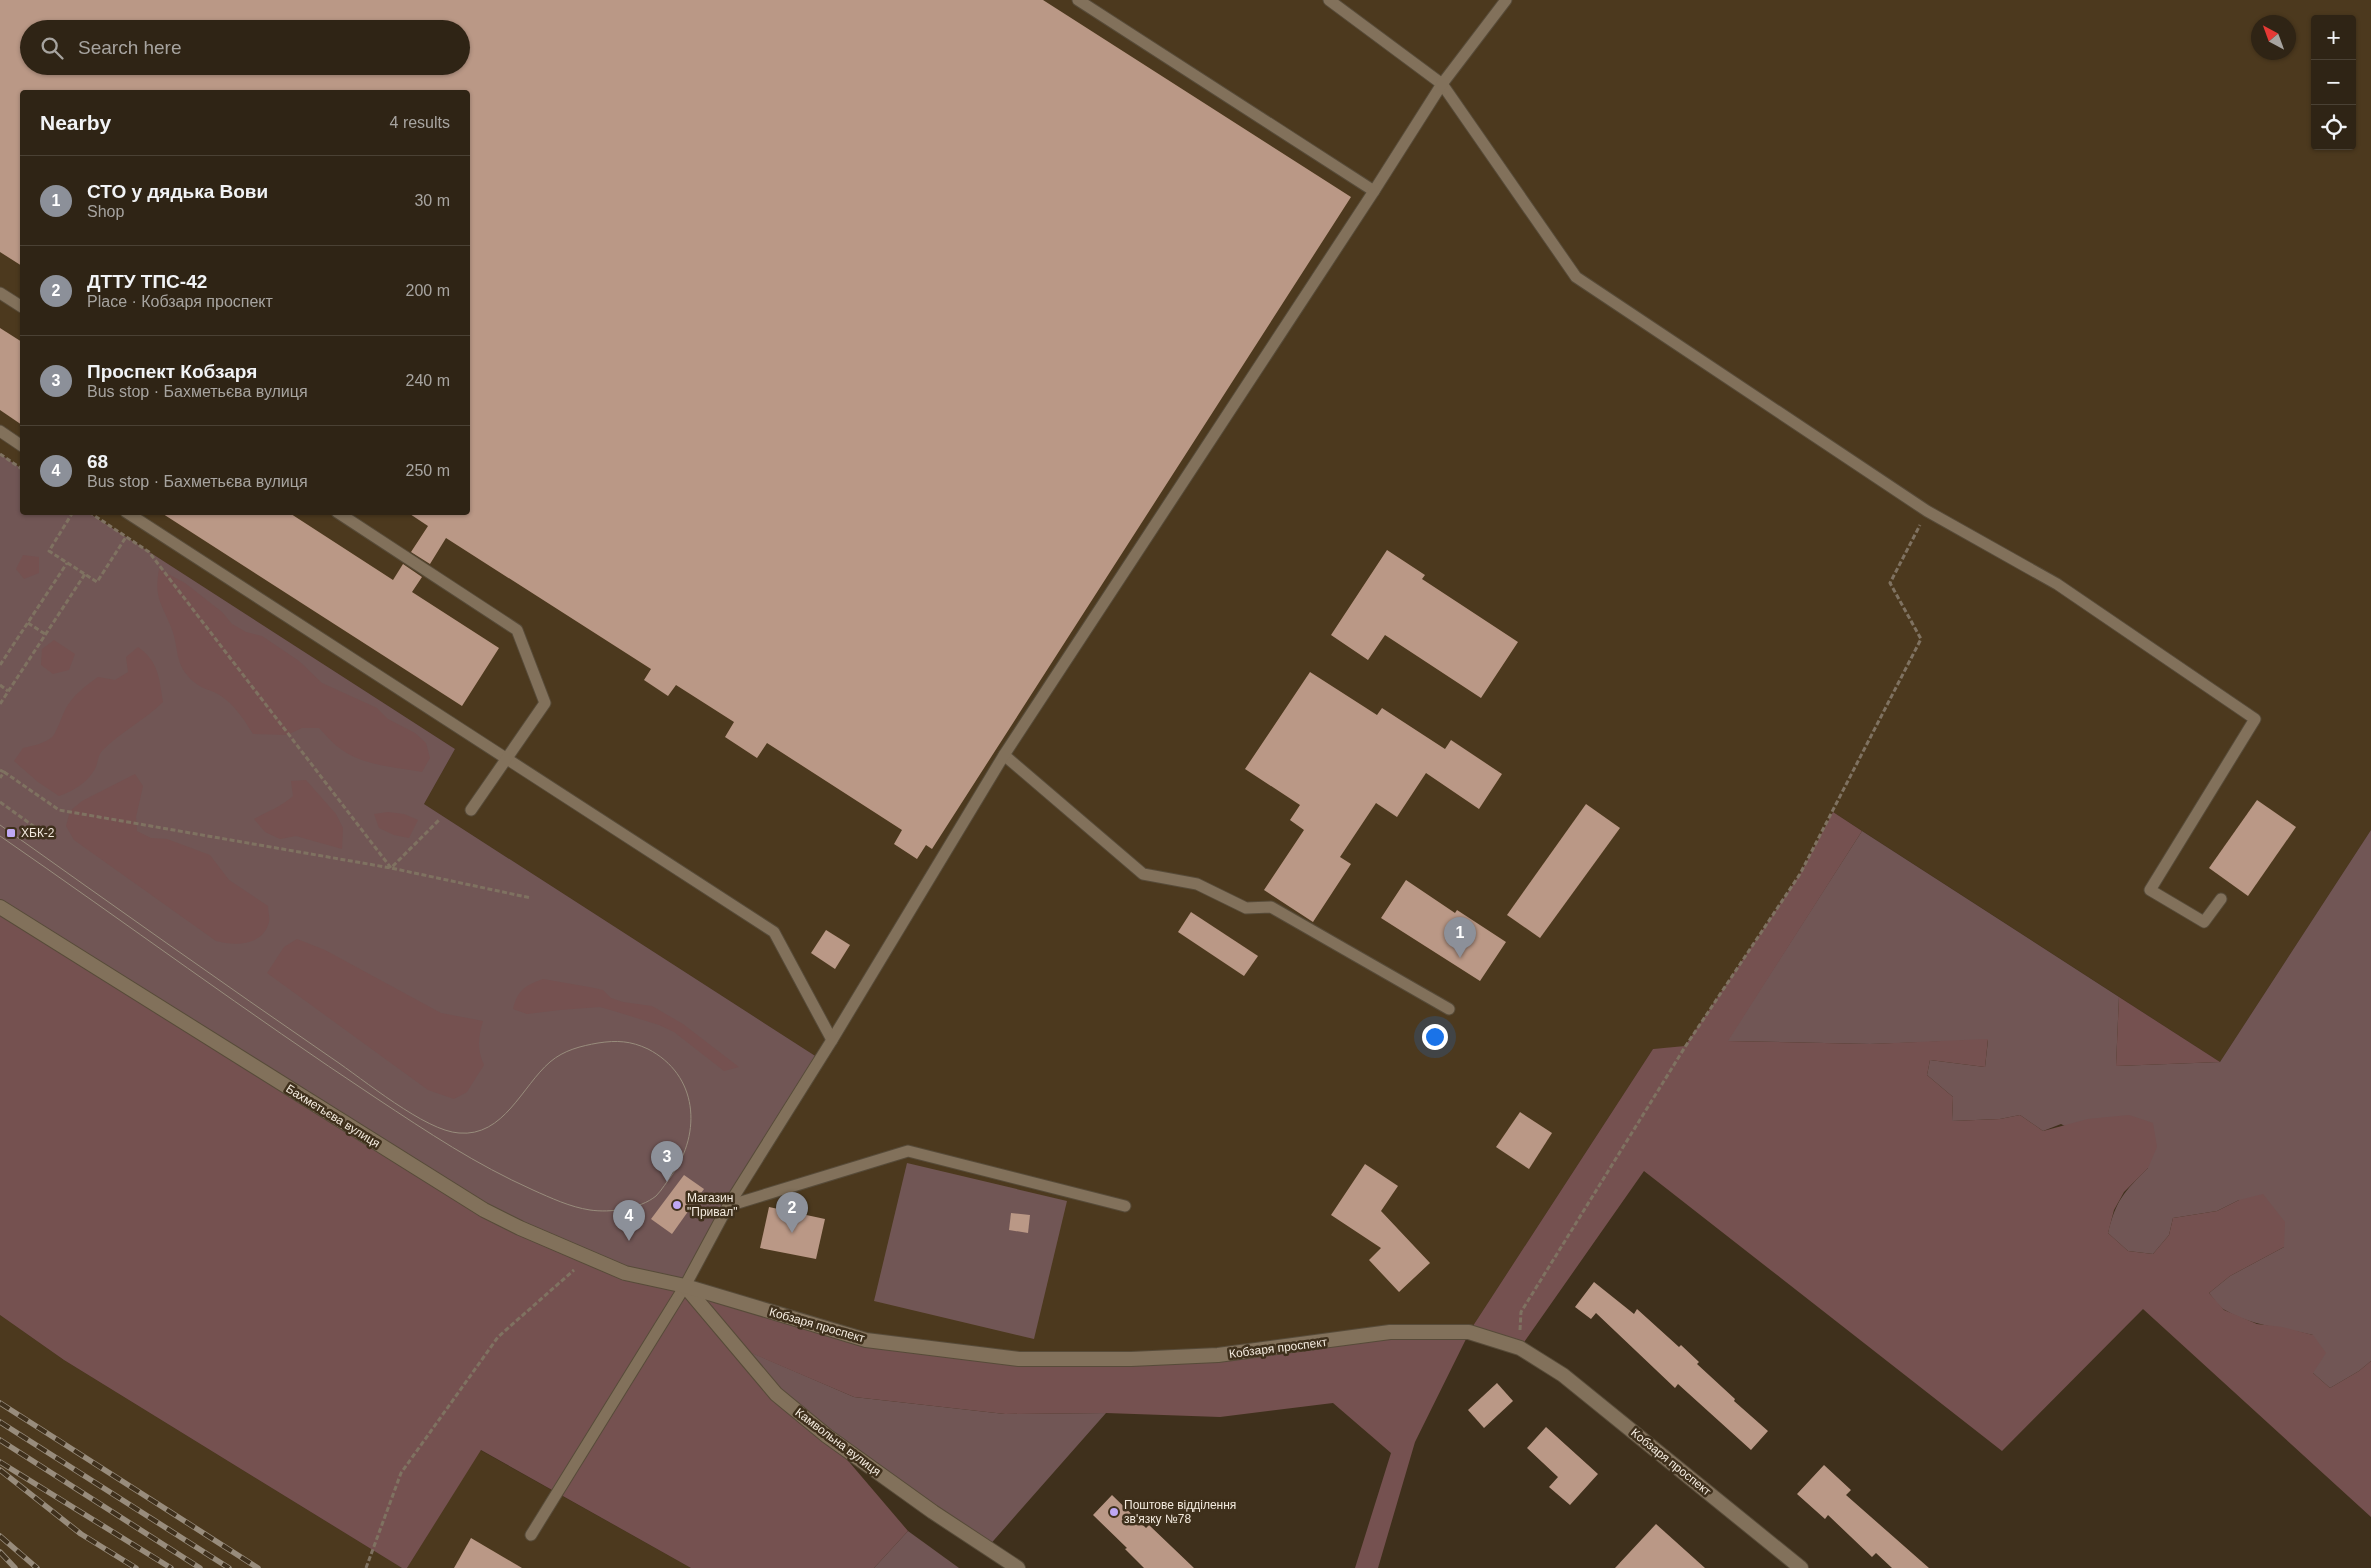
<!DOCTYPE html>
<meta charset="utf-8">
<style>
:root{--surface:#2f2415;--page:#3b3022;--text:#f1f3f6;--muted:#a7a4a0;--line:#4a4134;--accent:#8c9099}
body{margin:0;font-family:Arial,sans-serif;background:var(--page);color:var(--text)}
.controls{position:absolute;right:15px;top:15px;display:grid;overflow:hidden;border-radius:5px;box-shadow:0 1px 4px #0004}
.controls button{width:45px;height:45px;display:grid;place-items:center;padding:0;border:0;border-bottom:1px solid var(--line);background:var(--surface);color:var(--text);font:25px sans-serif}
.compass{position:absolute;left:2251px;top:15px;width:45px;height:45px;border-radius:50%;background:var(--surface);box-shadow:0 1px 4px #0004;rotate:319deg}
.you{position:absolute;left:1434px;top:1036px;width:18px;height:18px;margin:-12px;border:4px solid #fff;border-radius:50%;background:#1a73e8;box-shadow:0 0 0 8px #1a73e833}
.badge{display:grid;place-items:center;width:32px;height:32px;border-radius:50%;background:var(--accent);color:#fff;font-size:16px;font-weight:700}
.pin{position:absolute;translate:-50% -41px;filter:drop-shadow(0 1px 2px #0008)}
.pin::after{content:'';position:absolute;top:26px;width:18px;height:15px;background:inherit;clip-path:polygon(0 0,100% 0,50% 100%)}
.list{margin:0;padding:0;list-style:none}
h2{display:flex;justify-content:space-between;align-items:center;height:65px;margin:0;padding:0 20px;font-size:21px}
h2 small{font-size:16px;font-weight:400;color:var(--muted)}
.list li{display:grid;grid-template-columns:32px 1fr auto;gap:15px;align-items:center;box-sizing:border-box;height:90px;padding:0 20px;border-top:1px solid var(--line)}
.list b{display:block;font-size:19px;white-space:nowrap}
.list p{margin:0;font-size:16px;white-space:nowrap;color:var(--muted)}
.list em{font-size:16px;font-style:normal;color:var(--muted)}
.icon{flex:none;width:28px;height:28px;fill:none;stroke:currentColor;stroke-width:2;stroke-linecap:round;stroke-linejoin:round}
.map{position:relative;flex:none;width:2371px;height:1568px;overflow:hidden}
.search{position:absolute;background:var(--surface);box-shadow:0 1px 4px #0004;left:20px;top:20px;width:450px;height:55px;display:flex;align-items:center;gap:12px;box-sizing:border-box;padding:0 18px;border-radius:28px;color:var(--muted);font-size:19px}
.panel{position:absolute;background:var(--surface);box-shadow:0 1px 4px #0004;left:20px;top:90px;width:450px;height:425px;border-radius:5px}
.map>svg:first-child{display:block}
.built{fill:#4c391e;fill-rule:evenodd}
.green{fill:#715655}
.forest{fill:#755150}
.building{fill:#ba9886;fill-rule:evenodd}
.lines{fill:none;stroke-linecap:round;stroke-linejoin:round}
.service-casing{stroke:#574b39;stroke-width:13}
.minor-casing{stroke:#574b39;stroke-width:16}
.secondary-casing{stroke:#574b39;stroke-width:16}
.path{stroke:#7f7261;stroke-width:3;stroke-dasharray:5 2.5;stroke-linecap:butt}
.service{stroke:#82715b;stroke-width:11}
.minor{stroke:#82715b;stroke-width:14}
.secondary{stroke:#82715b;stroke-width:14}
.tram{stroke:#988c7c;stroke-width:1}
.rail-casing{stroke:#988c7c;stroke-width:5.5}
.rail{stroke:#3f301c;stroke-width:4;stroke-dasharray:11;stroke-linecap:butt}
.poi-dot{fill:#bfa8f4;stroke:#3f301c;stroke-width:2}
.labels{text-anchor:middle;stroke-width:5;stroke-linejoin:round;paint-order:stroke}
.poi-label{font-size:12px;fill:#f4ebdf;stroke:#3f301c;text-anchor:start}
.street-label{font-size:12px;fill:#f4ebdf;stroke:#3f301c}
</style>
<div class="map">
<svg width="2371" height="1568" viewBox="0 0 2371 1568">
<rect width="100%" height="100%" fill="#3f301c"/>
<g class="built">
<path d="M0,0h2371v830l-151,232 -387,-250 -33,62 -115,173 -32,2 -184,283 -174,14 -276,13 -153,-19 -181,-54 135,-227 -396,-255 31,-55 -366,-236 379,-1v-420h-446v377l-22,-15zM2315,19h37v127h-37zM2258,22h30v30h-30zM29,29h432v37h-432z"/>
<polygon points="0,1315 64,1360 402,1568 0,1568"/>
<polygon points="480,1450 691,1568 407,1568"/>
</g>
<g class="green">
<polygon points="0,454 22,469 22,512 89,513 455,749 424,804 820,1059 685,1286 625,1273 520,1228 0,907"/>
<path d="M2371,830v531l-12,10 -29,17 -17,-15v-38c-29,-7 -62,-9 -88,-25 -6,-3 -11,-11 -16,-17l21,-17 54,-29 -45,-47 -22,11 -44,7 -4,17 -16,19 -25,-3 -20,-18c8,-33 16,-41 40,-65l-87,-44 -18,7 -23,-16 -20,4 -48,2 1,-24 -26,-22 3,-15 55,7 3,-27 -118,4 -143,-3 135,-210 257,166 -3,69 104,-4z"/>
<polygon points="907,1163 1067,1201 1034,1339 874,1301"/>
<polygon points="736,1346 854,1397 1005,1414 1106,1413 987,1548 827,1436"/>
<polygon points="908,1531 959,1568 874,1568"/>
</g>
<g class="forest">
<polygon points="23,555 39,557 39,573 24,579 16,569"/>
<path d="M159,569l26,14 37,29 10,12 14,8 16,4 37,25 23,22 55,25 11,11 27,14 11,10 4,15 -8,14c-27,-5 -57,-6 -80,-22 -9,-6 -16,-15 -23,-22h-17l-15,7 -34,-1c-8,-13 -19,-30 -32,-38 -8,-6 -20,-7 -27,-14 -21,-18 -14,-33 -23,-55 -10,-25 -17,-29 -12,-58z"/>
<polygon points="54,640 75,654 69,670 53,674 41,665 42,649"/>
<path d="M138,647c21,15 21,31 25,55 -19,19 -43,30 -61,49 -4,4 -4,12 -7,18 -8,14 -22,22 -36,27l-21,-14 -24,-21 9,-13c9,-2 24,-5 30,-12 5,-7 8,-18 12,-26 7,-14 20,-24 33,-33l17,3 13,-8 -2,-15z"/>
<path d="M135,774l8,12 -7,31 1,14 14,7 16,1 43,16 19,25 39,26c0,5 2,12 1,16 -6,24 -34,24 -53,19l-142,-101 -8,-14 4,-15 12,-10z"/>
<path d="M306,780l30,34 7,14 -1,21 -46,-13 -16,3 -15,-7 -11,-13c14,-8 27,-12 39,-23l-2,-15z"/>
<polygon points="388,812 404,814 418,820 409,838 394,835 379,828 374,814"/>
<polygon points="1833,812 1862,831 1728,1041 1870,1044 1988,1039 1985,1067 1930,1060 1927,1075 1953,1097 1952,1121 2000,1119 2020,1115 2043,1131 2088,1119 2129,1115 2153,1123 2157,1147 2148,1168 2124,1192 2114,1210 2108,1233 2128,1251 2153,1254 2169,1235 2173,1218 2217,1211 2239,1200 2263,1194 2285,1222 2284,1247 2230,1276 2209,1293 2224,1310 2257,1324 2282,1327 2313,1335 2326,1353 2313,1373 2330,1388 2359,1371 2371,1361 2371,1517 2143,1309 2002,1451 1644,1171 1520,1348 1469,1333 1415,1442 1378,1568 1355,1568 1391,1453 1333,1403 1220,1417 1106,1413 1005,1414 854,1397 737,1347 827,1436 908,1531 874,1568 691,1568 481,1450 407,1568 402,1568 64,1360 0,1315 0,907 484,1210 625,1273 866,1340 1019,1359 1295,1346 1469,1332 1653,1049 1685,1046 1800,874"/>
<path d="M297,939l28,11 116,63 42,8c-5,17 -6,28 1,44l-17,27 -13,7 -26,-9 -161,-117 17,-26z"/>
<path d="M543,979l46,8 14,3 8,8 12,4 29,4 31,18 56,43 -15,4 -50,-39 -15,-7 -45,-14 -14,-4 -40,3 -33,4 -14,-5c5,-19 11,-23 30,-30z"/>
<polygon points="2119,997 2220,1062 2116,1066"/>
</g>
<g class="building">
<path d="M0,0h1043l308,197 -419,652 -6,-4 -9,14 -23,-15 8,-14 -135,-87 -10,15 -32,-21 9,-15 -58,-37 -8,11 -24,-16 7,-11 -205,-131 -16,26 -19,-12 17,-26 -21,-14h61v-420h-446v174l-22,-14zM29,29h432v37h-432z"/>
<polygon points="0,328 22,342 22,425 0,410"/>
<polygon points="160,512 288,512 393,580 403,564 422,577 412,592 499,648 462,706"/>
<polygon points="1387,550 1425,575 1422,579 1518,642 1481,698 1385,635 1368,660 1331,635"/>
<polygon points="1310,672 1377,715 1382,708 1445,749 1451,740 1502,774 1479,809 1426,773 1397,817 1376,803 1340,857 1351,864 1313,922 1264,890 1304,830 1290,820 1300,805 1245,769"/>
<polygon points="2257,800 2296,827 2248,896 2209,868"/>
<polygon points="1586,804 1620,828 1540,938 1507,915"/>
<polygon points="1406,880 1455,913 1457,910 1506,942 1480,981 1381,918"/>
<polygon points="1191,912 1258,956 1244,976 1178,932"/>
<polygon points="826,930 850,945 835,969 811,953"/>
<polygon points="1520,1112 1552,1133 1529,1169 1496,1147"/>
<polygon points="1365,1164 1398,1186 1381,1211 1430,1263 1399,1292 1369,1260 1381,1248 1331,1215"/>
<polygon points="684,1175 704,1189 672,1234 651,1219"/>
<polygon points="769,1207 825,1219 816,1259 760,1248"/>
<polygon points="1011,1213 1030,1215 1028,1233 1009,1230"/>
<polygon points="1594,1282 1634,1314 1637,1309 1679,1347 1681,1345 1699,1362 1697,1364 1735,1399 1734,1401 1768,1431 1751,1450 1678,1384 1675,1388 1596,1313 1591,1319 1575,1307"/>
<polygon points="1497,1383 1513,1401 1484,1428 1468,1410"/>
<polygon points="1546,1427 1598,1474 1570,1505 1549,1487 1558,1477 1527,1448"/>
<polygon points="1824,1465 1851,1490 1846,1495 1929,1568 1892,1568 1876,1553 1872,1557 1828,1515 1825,1519 1797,1494"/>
<polygon points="1112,1495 1146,1528 1149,1525 1194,1568 1144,1568 1125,1549 1127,1548 1093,1515"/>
<polygon points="1656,1524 1705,1568 1615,1568"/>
<polygon points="471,1538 522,1568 454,1568"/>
</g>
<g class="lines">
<defs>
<g id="service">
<polyline points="1078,0 1374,191"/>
<polyline points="1329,0 1442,84 1576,277 1927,511 2057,584 2255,719 2150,890 2204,922 2221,899"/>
<polyline points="0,293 22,307"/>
<polyline points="0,431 22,446"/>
<polyline points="126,512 774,932 832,1040"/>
<polyline points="337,512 517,630 545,703 471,810"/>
<polyline points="1004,755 1143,874 1197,884 1246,908 1271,907 1449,1009"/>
<polyline points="728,1206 908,1151 1125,1206"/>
<polyline points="531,1535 685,1286 728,1206 832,1040 1004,755 1374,191 1442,84 1506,0"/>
</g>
<polyline id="minor" points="685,1286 776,1394 827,1436 933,1512 1018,1568"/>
<polyline id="secondary" points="0,907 484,1210 520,1228 625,1273 685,1286 866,1340 1019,1359 1131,1359 1218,1355 1390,1332 1469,1332 1520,1348 1563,1375 1801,1568"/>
</defs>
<use href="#service" class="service-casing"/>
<use href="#minor" class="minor-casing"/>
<use href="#secondary" class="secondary-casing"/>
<g class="path">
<polyline points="0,454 22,469"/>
<polyline points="73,512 49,551 97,582 126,537"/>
<polyline points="89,512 149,552 391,868 439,820"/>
<polyline points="28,623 45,634"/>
<polyline points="0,665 67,563"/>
<polyline points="0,685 8,691"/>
<polyline points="0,704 85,574"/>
<polyline points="0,770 4,772 0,778"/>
<polyline points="4,772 59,810 391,868 531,898"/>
<polyline points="0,802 50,838"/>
<polyline points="1520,1330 1521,1312 1685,1047 1800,874 1921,639 1890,583 1920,525"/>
<polyline points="366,1568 401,1473 498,1337 574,1270"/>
</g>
<use href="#service" class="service"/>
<use href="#minor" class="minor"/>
<use href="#secondary" class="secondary"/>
<path class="tram" d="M0,825c111,79 221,157 333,234 30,20 92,72 126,74 45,4 63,-47 91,-71 14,-12 31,-16 48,-19 19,-3 33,-2 50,6 50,26 54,83 24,126 -5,6 -10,15 -16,21 -16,13 -46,17 -66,14 -20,-3 -39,-12 -57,-20 -58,-26 -104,-57 -157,-92 -127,-84 -250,-175 -376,-262"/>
<defs>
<g id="rail">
<polyline points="0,1403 258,1568"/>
<polyline points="0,1422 229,1568"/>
<polyline points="0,1440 200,1568"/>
<polyline points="0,1462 171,1568"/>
<polyline points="0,1470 81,1534 136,1568"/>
<polyline points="0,1536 37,1568"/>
<polyline points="0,1552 15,1568"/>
</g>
</defs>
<use href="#rail" class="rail-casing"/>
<use href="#rail" class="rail"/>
</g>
<g class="poi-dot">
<rect x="6" y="828" width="10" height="10" rx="2.5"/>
<circle cx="677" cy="1205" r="5"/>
<circle cx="1114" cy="1512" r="5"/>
</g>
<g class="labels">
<g class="poi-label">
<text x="21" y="837">ХБК-2</text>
<text x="687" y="1202">Магазин<tspan x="687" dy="14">"Привал"</tspan></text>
<text x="1124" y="1509">Поштове відділення<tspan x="1124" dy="14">зв'язку №78</tspan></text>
</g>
<g class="street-label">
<text transform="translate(333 1116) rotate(32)" y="4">Бахметьєва вулиця</text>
<text transform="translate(817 1325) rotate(16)" y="4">Кобзаря проспект</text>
<text transform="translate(1278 1348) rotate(-7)" y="4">Кобзаря проспект</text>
<text transform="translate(838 1442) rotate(37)" y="4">Камвольна вулиця</text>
<text transform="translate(1671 1462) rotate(39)" y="4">Кобзаря проспект</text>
</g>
</g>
</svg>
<div class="controls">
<button>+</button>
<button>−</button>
<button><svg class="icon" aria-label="locate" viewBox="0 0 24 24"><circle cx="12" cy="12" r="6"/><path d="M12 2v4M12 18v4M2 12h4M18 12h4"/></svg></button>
</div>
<svg class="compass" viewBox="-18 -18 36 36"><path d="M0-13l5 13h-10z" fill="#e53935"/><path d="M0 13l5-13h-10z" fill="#a7a4a0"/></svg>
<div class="you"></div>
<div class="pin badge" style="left:1460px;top:958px">1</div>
<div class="pin badge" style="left:792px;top:1233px">2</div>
<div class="pin badge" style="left:667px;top:1182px">3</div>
<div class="pin badge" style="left:629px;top:1241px">4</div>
<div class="search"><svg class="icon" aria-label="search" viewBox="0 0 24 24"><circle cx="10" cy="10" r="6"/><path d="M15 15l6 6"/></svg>Search here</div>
<section class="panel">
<h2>Nearby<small>4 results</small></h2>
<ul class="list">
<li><span class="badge">1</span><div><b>СТО у дядька Вови</b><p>Shop</p></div><em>30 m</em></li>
<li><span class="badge">2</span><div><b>ДТТУ ТПС-42</b><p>Place · Кобзаря проспект</p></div><em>200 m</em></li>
<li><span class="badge">3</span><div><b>Проспект Кобзаря</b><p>Bus stop · Бахметьєва вулиця</p></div><em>240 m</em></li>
<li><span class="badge">4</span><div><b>68</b><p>Bus stop · Бахметьєва вулиця</p></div><em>250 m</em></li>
</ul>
</section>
</div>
